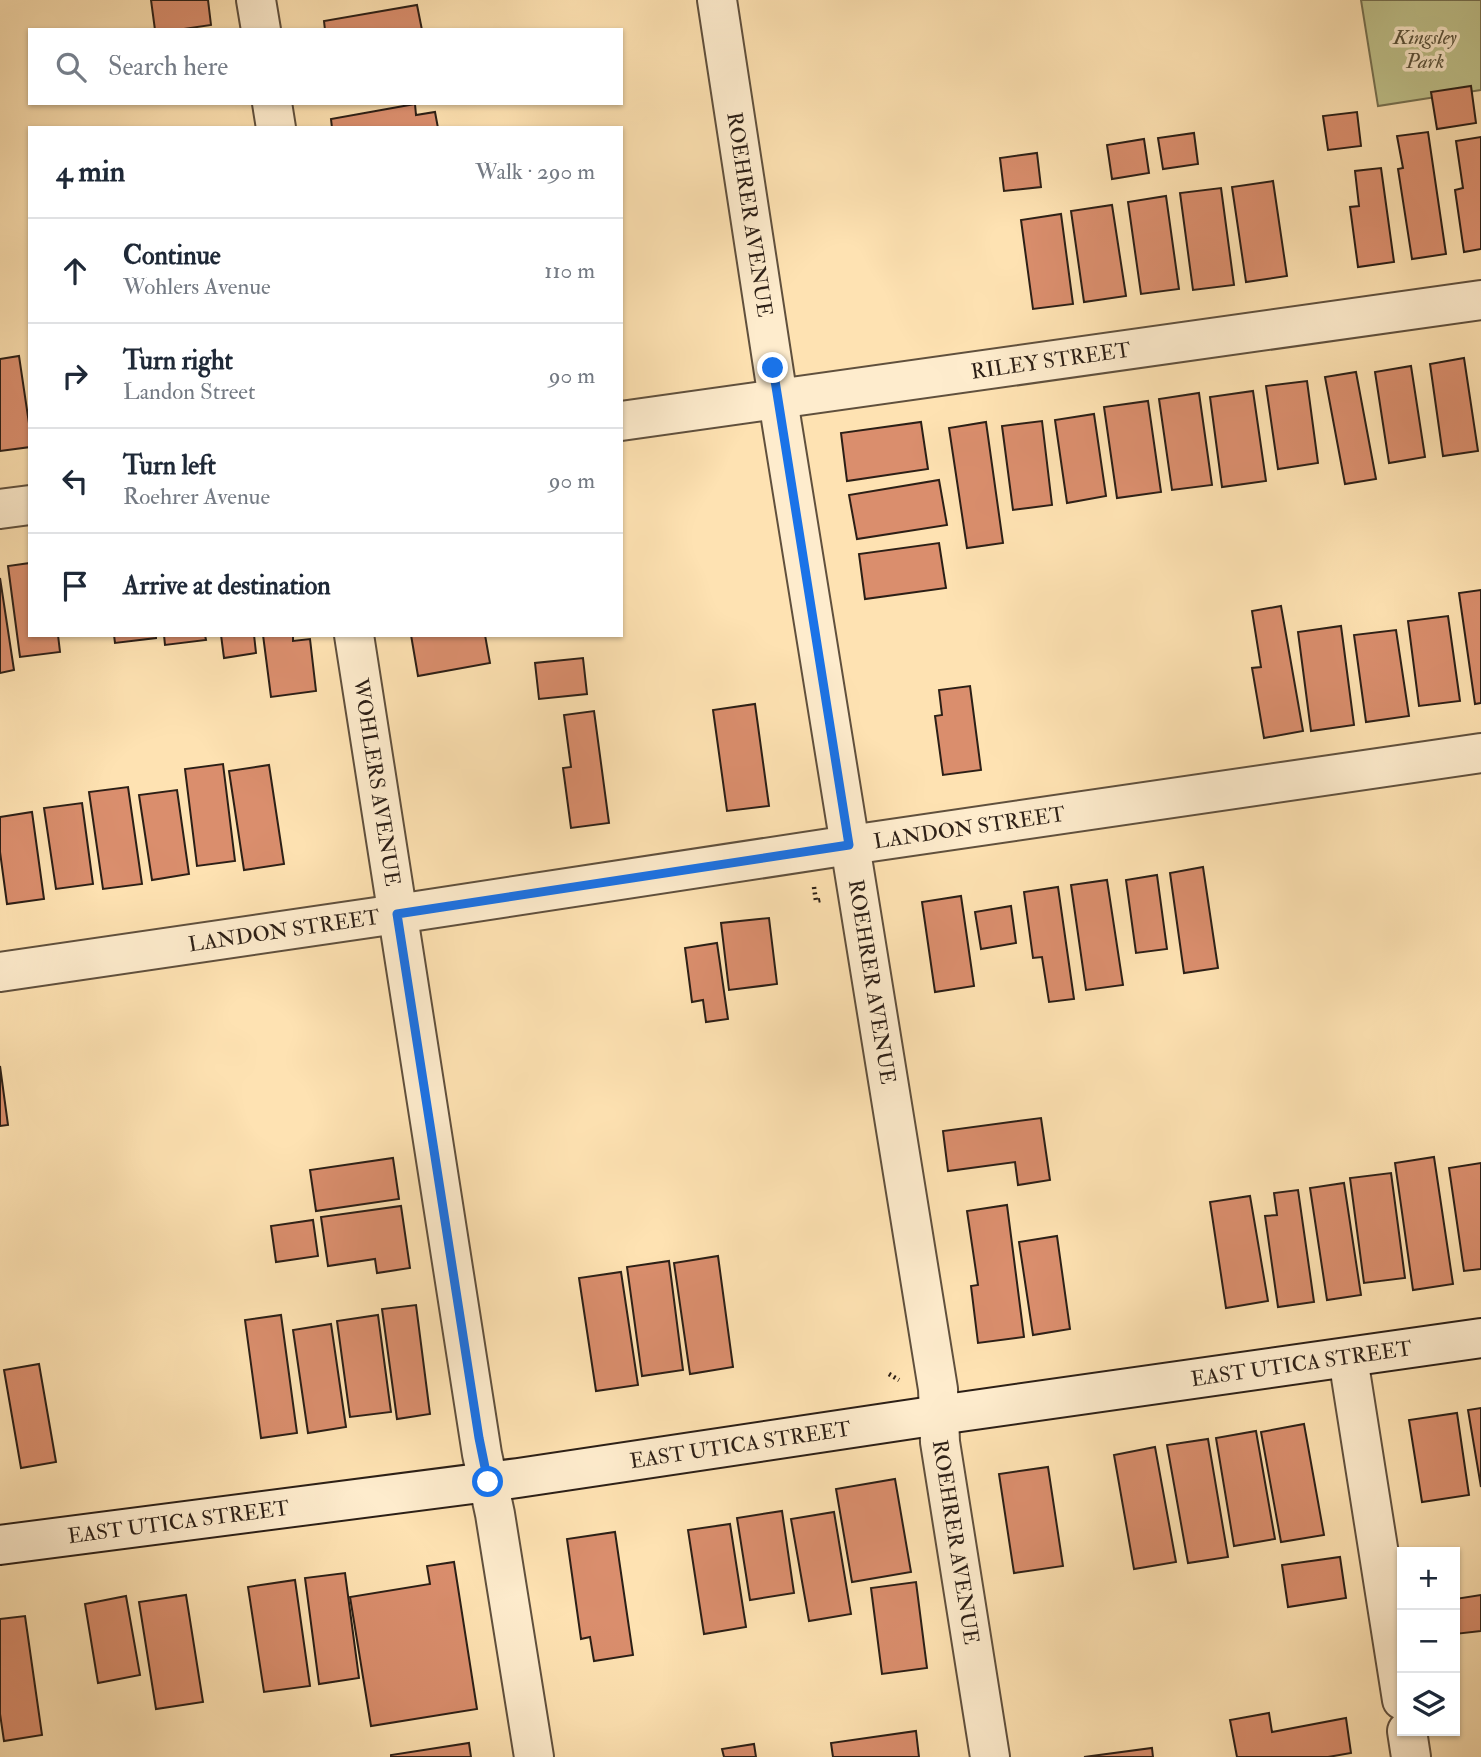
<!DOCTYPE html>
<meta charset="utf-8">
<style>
:root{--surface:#fff;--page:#f6f6f7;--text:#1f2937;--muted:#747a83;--line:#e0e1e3}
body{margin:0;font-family:"IM FELL Double Pica",serif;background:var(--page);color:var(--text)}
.controls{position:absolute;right:21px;bottom:21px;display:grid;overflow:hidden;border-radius:0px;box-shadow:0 2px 5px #0004}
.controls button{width:63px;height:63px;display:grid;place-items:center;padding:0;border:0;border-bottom:2px solid var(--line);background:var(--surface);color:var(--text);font:35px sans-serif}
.stop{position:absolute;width:21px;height:21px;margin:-16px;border:5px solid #1a73e8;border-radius:50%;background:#fff}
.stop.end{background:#1a73e8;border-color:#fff;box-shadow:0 2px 7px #0008}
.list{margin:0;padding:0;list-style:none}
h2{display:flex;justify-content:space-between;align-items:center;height:91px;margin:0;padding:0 28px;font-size:30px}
h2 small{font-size:23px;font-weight:400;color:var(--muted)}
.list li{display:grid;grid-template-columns:46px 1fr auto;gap:21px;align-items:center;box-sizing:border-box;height:105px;padding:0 28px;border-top:2px solid var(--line)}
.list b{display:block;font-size:26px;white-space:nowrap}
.list p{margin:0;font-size:23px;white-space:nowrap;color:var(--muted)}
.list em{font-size:23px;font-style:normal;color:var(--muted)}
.icon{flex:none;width:38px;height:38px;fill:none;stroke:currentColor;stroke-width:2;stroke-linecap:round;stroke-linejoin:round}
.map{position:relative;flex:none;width:1481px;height:1757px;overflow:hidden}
.search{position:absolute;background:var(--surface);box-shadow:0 2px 5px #0004;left:28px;top:28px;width:595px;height:77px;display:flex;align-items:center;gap:18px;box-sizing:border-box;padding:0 24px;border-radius:0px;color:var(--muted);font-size:26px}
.panel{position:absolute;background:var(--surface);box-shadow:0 2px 5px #0004;left:28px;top:126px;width:595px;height:511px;border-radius:0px}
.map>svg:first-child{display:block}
.green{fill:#c0c38c;stroke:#767151;stroke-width:2}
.building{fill:#da8e6d;stroke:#2c1f16;stroke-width:2}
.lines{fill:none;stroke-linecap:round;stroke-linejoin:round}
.street-casing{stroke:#60503d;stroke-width:42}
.secondary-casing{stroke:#2c1f16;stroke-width:42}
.path{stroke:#2c1f16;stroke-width:4.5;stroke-dasharray:2 3.5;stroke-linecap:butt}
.street{stroke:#feeccd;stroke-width:38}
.secondary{stroke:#feeccd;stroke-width:38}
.route{stroke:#1a73e8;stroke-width:9}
.labels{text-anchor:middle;stroke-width:7;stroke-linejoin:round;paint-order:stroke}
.park-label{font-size:21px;font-style:italic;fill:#585039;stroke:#feeccd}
.street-label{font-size:21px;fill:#2c1f16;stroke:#feeccd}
</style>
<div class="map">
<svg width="1481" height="1757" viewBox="0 0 1481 1757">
<rect width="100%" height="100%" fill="#fee2b2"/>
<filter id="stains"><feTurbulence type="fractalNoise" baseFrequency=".00286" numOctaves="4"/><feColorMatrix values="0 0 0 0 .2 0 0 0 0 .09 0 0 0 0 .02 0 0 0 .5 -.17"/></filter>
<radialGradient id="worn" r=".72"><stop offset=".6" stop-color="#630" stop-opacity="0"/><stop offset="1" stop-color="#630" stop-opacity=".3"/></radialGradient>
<polygon class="green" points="1361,0 1481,0 1481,90 1378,106"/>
<g class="building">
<polygon points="151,0 208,0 211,25 177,30 155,30"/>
<polygon points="417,5 422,30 325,30 324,21"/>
<polygon points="1471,86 1476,123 1437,129 1431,92"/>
<polygon points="415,104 416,115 435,112 438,128 332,128 331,119"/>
<polygon points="1357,112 1361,146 1328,150 1323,116"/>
<polygon points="1428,132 1446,254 1412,259 1398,169 1403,168 1397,136"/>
<polygon points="1194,133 1198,164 1163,169 1158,138"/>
<polygon points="1481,137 1481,249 1464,252 1455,190 1463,188 1456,141"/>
<polygon points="1144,139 1149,173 1112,179 1107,145"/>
<polygon points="1037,153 1041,187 1004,191 1000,158"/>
<polygon points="1381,168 1394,262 1358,267 1350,207 1359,206 1355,171"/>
<polygon points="1273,181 1287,276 1246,282 1232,187"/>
<polygon points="1221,188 1234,285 1193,290 1180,193"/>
<polygon points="1166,196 1179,289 1141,294 1128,202"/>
<polygon points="1112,205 1126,296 1084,302 1071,211"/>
<polygon points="1061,214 1073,304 1033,309 1021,220"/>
<polygon points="19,356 30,430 30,447 0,451 0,359"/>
<polygon points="1464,358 1478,451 1443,456 1430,364"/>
<polygon points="1411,366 1425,457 1389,463 1375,372"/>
<polygon points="1356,372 1376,479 1345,484 1325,377"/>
<polygon points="1307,381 1318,463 1278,469 1266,386"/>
<polygon points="1253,391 1266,481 1222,487 1210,397"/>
<polygon points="1199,393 1212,485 1172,490 1159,399"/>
<polygon points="1148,401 1161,492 1117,498 1104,407"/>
<polygon points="1094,414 1106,496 1067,503 1055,420"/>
<polygon points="1042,421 1052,505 1013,510 1002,426"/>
<polygon points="921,422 928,469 847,481 841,433"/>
<polygon points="986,422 1003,543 967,548 949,428"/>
<polygon points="939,480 947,525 857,539 849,495"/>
<polygon points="939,543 946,588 865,599 859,554"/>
<polygon points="30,563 30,635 58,635 60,652 20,657 8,566"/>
<polygon points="0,578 14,670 0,673"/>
<polygon points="1481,590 1481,703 1475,704 1459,593"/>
<polygon points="1281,606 1303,731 1264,738 1252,668 1261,667 1252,611"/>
<polygon points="1448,616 1460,701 1419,706 1408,621"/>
<polygon points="1341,626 1354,725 1311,731 1298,632"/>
<polygon points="1396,630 1409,716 1366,722 1354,635"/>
<polygon points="114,635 156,635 156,638 115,643"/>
<polygon points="164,635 205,635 206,640 165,645"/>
<polygon points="221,635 254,635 256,653 224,658"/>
<polygon points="263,635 293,635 293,641 310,639 316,691 271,697"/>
<polygon points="411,635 485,635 490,663 418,676"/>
<polygon points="583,658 587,694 539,699 535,663"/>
<polygon points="970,686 981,770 943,775 935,716 942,715 939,690"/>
<polygon points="755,704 769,806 727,811 713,710"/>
<polygon points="594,711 609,823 571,828 563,768 571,767 564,715"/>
<polygon points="223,764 235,861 197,866 185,769"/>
<polygon points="269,765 284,864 244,870 229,771"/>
<polygon points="128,787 142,884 103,889 89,792"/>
<polygon points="177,790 189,874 152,880 139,795"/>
<polygon points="82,803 93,884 56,889 44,808"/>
<polygon points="32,812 44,899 7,904 0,852 0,817"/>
<polygon points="1203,867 1218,968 1184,973 1170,873"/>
<polygon points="1157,875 1167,949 1136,953 1126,880"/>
<polygon points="1107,880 1123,985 1086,990 1071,885"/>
<polygon points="1058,887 1074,999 1049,1002 1042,957 1033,958 1024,892"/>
<polygon points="961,896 974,986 935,992 922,902"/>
<polygon points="1011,906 1016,943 981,949 975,912"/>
<polygon points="769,918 777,984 729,990 721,923"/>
<polygon points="717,943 728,1019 706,1022 703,1000 692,1002 685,948"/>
<polygon points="0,1066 8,1125 0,1126"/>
<polygon points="1041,1118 1050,1180 1018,1185 1015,1162 948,1171 943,1131"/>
<polygon points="1434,1157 1453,1284 1413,1290 1395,1163"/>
<polygon points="393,1158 399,1199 316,1211 310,1170"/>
<polygon points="1481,1163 1481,1269 1464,1271 1449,1168"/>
<polygon points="1391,1173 1405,1278 1364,1283 1350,1178"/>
<polygon points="1344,1183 1361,1295 1327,1300 1310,1188"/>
<polygon points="1298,1190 1314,1302 1278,1307 1265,1216 1277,1215 1274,1193"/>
<polygon points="1250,1196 1268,1301 1226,1308 1210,1202"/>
<polygon points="1007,1205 1024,1337 978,1343 971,1286 978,1285 967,1211"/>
<polygon points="401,1206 410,1268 377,1273 375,1259 328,1266 321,1217"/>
<polygon points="313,1220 318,1256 276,1262 271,1226"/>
<polygon points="1057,1236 1070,1329 1033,1335 1019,1242"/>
<polygon points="718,1256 733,1367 690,1374 674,1263"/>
<polygon points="669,1261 683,1370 642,1376 627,1267"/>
<polygon points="621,1272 638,1385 596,1391 579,1278"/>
<polygon points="416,1305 430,1414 397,1419 382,1309"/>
<polygon points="281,1315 297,1433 261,1438 245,1320"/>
<polygon points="378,1315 391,1412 350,1417 337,1321"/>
<polygon points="331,1324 346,1427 308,1433 293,1330"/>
<polygon points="39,1364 56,1462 21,1468 4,1370"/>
<polygon points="1481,1408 1481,1487 1468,1410"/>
<polygon points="1457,1413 1469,1495 1422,1502 1409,1420"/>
<polygon points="1304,1424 1324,1535 1281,1542 1261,1432"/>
<polygon points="1256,1431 1275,1539 1234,1546 1216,1438"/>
<polygon points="1208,1439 1228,1557 1188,1563 1167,1445"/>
<polygon points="1155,1447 1176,1562 1134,1569 1114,1455"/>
<polygon points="1048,1467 1063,1566 1014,1573 999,1474"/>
<polygon points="895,1479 911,1572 852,1582 836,1489"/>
<polygon points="782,1511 794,1593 750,1600 737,1518"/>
<polygon points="834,1512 851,1614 809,1621 791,1519"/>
<polygon points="730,1524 746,1627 704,1634 688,1530"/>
<polygon points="615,1532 633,1655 594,1661 590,1637 581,1639 567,1539"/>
<polygon points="1340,1557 1346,1598 1288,1607 1282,1565"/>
<polygon points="454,1562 477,1709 371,1726 350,1597 430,1584 427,1566"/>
<polygon points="345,1573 359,1678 319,1684 305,1578"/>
<polygon points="295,1580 310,1686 264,1692 248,1587"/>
<polygon points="916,1582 927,1668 882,1674 871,1588"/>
<polygon points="186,1595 203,1702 156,1709 139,1602"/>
<polygon points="1481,1595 1481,1631 1455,1634 1455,1599"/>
<polygon points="126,1596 140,1675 98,1683 85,1604"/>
<polygon points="25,1616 42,1735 4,1741 0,1714 0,1619"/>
<polygon points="1269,1713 1272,1732 1346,1718 1351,1753 1328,1757 1237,1757 1230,1720"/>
<polygon points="916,1731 919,1757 833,1757 831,1743"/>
<polygon points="469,1743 471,1757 391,1757 391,1755"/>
<polygon points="754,1744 756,1757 724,1757 722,1749"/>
<polygon points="1152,1748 1153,1757 1084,1757"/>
</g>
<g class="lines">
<defs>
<g id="street">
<polyline points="256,0 261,30"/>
<path id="s1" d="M717,0l65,425 156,964 2,53 50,315"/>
<polyline points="272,103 276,128"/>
<path id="s2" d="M621,421l860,-121"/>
<polyline points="0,509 30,505"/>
<path id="s3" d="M354,635l128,819 13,60 39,243"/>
<path id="s4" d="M0,972l397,-58 453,-69 631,-92"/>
<polyline points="1348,1358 1402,1700"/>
<polyline points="1407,1731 1411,1757"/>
</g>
<g id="secondary">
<path id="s5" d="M0,1545l518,-67 421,-63 542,-77"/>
</g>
</defs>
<use href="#street" class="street-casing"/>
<use href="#secondary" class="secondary-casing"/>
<g class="path">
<polyline points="814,887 816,901 821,900"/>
<polyline points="889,1374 899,1380"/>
</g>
<use href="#street" class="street"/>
<use href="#secondary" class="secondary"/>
</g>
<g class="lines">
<polyline class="route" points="488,1482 479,1438 397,914 849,845 773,368"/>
</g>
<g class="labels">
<g class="park-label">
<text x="1425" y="44">Kingsley<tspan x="1425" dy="24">Park</tspan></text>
</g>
<g class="street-label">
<text dy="7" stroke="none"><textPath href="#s1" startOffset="217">ROEHRER AVENUE</textPath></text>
<text dy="7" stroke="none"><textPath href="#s2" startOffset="434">RILEY STREET</textPath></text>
<text dy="7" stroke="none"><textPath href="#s3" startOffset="149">WOHLERS AVENUE</textPath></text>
<text dy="7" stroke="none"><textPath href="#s4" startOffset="980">LANDON STREET</textPath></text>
<text dy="7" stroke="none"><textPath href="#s4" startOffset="287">LANDON STREET</textPath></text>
<text dy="7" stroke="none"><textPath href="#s1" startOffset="994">ROEHRER AVENUE</textPath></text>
<text dy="7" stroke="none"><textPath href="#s5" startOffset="1314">EAST UTICA STREET</textPath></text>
<text dy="7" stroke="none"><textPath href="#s5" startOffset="747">EAST UTICA STREET</textPath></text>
<text dy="7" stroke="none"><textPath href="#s5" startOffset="180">EAST UTICA STREET</textPath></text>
<text dy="7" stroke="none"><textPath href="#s1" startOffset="1561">ROEHRER AVENUE</textPath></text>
</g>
</g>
<rect width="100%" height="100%" filter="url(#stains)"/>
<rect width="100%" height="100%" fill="url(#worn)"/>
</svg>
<div class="controls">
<button>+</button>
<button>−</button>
<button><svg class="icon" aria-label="layers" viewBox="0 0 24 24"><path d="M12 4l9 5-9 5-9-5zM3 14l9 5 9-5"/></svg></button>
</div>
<div class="stop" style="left:488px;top:1482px"></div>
<div class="stop end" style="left:773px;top:368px"></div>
<div class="search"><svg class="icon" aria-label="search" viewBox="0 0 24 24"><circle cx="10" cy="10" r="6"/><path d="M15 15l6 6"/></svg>Search here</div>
<section class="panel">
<h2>4 min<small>Walk · 290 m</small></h2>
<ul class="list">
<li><svg class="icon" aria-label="ahead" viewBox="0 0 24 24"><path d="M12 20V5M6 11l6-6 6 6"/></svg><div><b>Continue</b><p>Wohlers Avenue</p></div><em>110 m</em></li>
<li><svg class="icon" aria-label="right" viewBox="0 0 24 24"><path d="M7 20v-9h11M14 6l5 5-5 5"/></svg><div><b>Turn right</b><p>Landon Street</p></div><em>90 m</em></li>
<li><svg class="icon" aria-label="left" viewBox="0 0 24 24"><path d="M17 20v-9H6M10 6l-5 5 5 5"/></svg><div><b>Turn left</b><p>Roehrer Avenue</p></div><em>90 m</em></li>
<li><svg class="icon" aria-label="arrive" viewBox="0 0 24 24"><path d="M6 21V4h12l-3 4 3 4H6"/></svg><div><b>Arrive at destination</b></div></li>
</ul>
</section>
</div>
